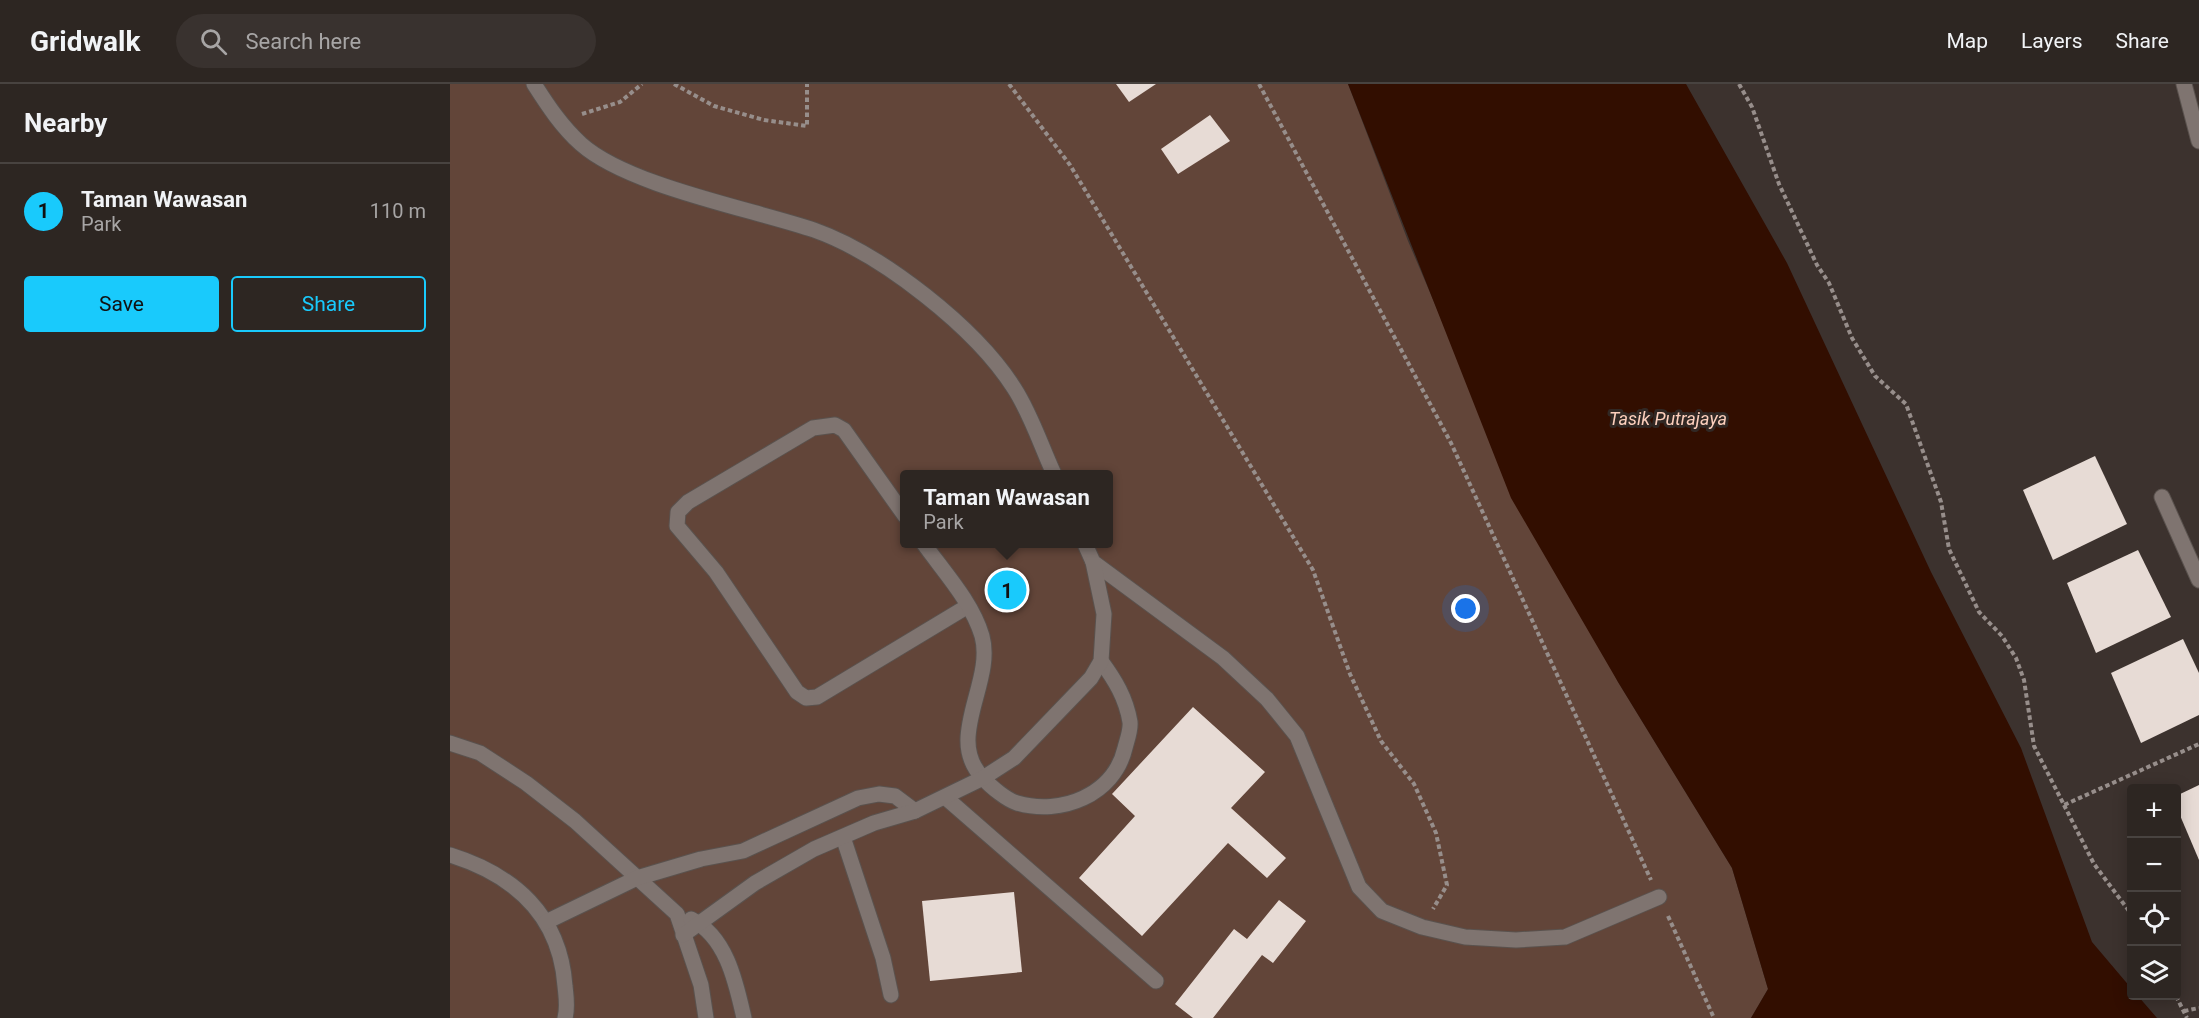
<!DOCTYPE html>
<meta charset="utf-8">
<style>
:root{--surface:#2d2622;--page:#39322f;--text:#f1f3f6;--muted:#a7a5a5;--line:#484340;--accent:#19cafc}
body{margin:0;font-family:Roboto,sans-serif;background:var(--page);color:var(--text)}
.controls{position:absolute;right:18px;bottom:18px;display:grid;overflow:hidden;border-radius:6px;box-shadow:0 3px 15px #0003}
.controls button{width:54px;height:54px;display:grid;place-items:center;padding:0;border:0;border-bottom:2px solid var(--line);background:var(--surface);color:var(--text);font:30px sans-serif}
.you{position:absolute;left:1016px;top:525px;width:21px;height:21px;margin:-15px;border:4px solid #fff;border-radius:50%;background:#1a73e8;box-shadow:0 0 0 9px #1a73e833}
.badge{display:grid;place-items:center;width:39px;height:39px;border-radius:50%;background:var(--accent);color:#111;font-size:20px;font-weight:700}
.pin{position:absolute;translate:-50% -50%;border:3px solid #fff;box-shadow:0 2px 6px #0006}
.popup{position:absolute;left:450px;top:386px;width:213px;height:78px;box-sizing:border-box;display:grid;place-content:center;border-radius:6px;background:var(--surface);filter:drop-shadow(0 2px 4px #0005);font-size:20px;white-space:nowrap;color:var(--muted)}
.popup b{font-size:22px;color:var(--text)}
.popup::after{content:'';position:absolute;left:50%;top:100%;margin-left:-12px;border:12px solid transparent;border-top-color:var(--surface)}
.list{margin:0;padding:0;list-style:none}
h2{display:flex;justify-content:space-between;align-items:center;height:78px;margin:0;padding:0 24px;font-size:26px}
h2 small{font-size:20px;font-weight:400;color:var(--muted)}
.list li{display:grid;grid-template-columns:39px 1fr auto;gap:18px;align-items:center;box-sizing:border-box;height:96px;padding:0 24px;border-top:2px solid var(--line)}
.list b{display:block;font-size:22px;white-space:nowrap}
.list p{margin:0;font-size:20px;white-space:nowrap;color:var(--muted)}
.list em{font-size:20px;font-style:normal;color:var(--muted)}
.actions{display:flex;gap:12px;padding:18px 24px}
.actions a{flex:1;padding:14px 0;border:2px solid var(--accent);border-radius:6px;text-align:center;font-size:21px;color:var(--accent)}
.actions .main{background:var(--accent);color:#111}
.icon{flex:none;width:33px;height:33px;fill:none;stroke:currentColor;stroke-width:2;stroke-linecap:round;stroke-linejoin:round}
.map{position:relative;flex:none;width:1749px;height:934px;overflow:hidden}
header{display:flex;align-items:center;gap:36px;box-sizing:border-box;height:84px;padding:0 30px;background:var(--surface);border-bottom:2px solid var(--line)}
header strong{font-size:28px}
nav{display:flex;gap:33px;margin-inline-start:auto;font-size:21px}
.search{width:420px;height:54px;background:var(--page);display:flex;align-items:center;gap:15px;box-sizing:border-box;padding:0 21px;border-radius:33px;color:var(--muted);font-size:22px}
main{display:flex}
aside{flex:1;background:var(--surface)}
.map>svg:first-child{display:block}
.green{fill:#624539;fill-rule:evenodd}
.water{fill:#320e00}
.building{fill:#e7dbd5}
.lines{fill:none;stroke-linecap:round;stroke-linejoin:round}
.service-casing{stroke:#5a524e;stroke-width:17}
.minor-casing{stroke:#5a524e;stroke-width:17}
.path{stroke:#978e8b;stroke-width:4;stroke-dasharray:4.5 3;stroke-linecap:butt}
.service{stroke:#7f7470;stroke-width:15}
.minor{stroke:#7f7470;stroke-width:15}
.labels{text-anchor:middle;stroke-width:6;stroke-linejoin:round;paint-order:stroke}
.water-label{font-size:18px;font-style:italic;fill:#fccfbc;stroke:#312824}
</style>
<header>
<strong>Gridwalk</strong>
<div class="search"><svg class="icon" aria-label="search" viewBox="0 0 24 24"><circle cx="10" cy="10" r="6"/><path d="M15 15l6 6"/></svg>Search here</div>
<nav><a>Map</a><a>Layers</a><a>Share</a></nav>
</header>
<main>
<aside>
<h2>Nearby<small></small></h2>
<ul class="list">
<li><span class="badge">1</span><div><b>Taman Wawasan</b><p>Park</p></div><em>110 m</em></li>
</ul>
<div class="actions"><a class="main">Save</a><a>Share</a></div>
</aside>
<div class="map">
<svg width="1749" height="934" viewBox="0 0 1749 934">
<rect width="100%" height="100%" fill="#3c322e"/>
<path class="green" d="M0,0h898l60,157 41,96 169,345 114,186 36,121 -17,29h-1301zM455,390h204v70h-204z"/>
<polygon class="water" points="898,0 1236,0 1337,179 1481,488 1571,664 1642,858 1681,904 1682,912 1688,912 1707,934 1301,934 1318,905 1282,784 1168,598 1061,414"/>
<g class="building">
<polygon points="666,0 706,0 679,18"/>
<polygon points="760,31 780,57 728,90 711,65"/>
<polygon points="1645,372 1677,440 1603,476 1573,406"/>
<polygon points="1688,466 1721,533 1646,569 1617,499"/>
<polygon points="1733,555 1749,589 1749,631 1691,659 1661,589"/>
<polygon points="743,623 815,688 781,724 836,774 817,794 778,759 692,852 629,794 685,732 662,710"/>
<polygon points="1749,701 1749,776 1726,722 1726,712"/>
<polygon points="564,808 572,888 480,897 472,817"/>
<polygon points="829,816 856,837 823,879 812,871 763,934 743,934 725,920 784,845 797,855"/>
</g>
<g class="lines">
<defs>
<g id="service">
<path d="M84,0c14,22 28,43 47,60 47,42 171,65 233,86 68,24 162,98 200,158 17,26 27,58 40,86"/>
<polyline points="455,432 394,346 385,341 363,344 238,418 228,428 227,442 266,488 347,608 356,614 367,613 518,522"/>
<path d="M474,460c20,28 48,58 58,92 13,47 -39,103 2,143 7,8 23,21 33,24 44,13 97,-8 108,-55 2,-8 6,-18 5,-26 -4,-24 -15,-42 -29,-61"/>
<polyline points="635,460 643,478 773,574 817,615 847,652 909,803 932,827 972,843 1015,853 1066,856 1115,853 1209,813"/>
<polyline points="0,659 30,669 76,699 125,737 227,830 251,901 256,934"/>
<polyline points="495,713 706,897"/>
<polyline points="393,753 433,874 441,911"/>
<path d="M0,771c64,20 110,60 115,131 1,10 3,21 0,32"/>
<path d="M241,835c36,18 45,64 53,99"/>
<polyline points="96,838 187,794 251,775 293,767 408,714 429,710 445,712 465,727"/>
<polyline points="233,851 305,799 364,765 424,739 465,727 533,694 564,674 641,594 651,577 654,530 643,478"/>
</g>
<g id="minor">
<polyline points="1734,0 1749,57"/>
<polyline points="1712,413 1749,496"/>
</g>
</defs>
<use href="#service" class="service-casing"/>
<use href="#minor" class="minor-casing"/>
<g class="path">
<polyline points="224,0 264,22 314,36 357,42 357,0"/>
<polyline points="559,0 620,81 863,486 900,590 931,657 964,700 986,749 997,801 983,825"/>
<polyline points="809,0 1001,359 1201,796"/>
<polyline points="1289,0 1302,23 1329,100 1367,181 1379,199 1402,254 1425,292 1456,320 1491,418 1499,465 1529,528 1552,552 1566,574 1574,596 1584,662 1614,721 1749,660"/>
<polyline points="132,30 170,18 192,0"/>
<polyline points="1614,721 1644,780 1682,831"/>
<polyline points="1218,832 1264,934"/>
<polyline points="1726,912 1737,934"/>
<polyline points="1734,927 1749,924"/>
</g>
<use href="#service" class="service"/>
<use href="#minor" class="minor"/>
</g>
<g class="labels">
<g class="water-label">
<text x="1218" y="341">Tasik Putrajaya</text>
</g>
</g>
</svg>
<div class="controls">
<button>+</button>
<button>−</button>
<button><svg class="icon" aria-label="locate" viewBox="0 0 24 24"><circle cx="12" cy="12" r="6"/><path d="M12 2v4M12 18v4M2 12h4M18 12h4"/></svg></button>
<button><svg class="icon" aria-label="layers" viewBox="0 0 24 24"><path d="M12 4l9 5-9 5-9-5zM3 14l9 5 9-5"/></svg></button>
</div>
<div class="you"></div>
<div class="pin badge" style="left:557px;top:506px">1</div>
<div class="popup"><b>Taman Wawasan</b>Park</div>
</div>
</main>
